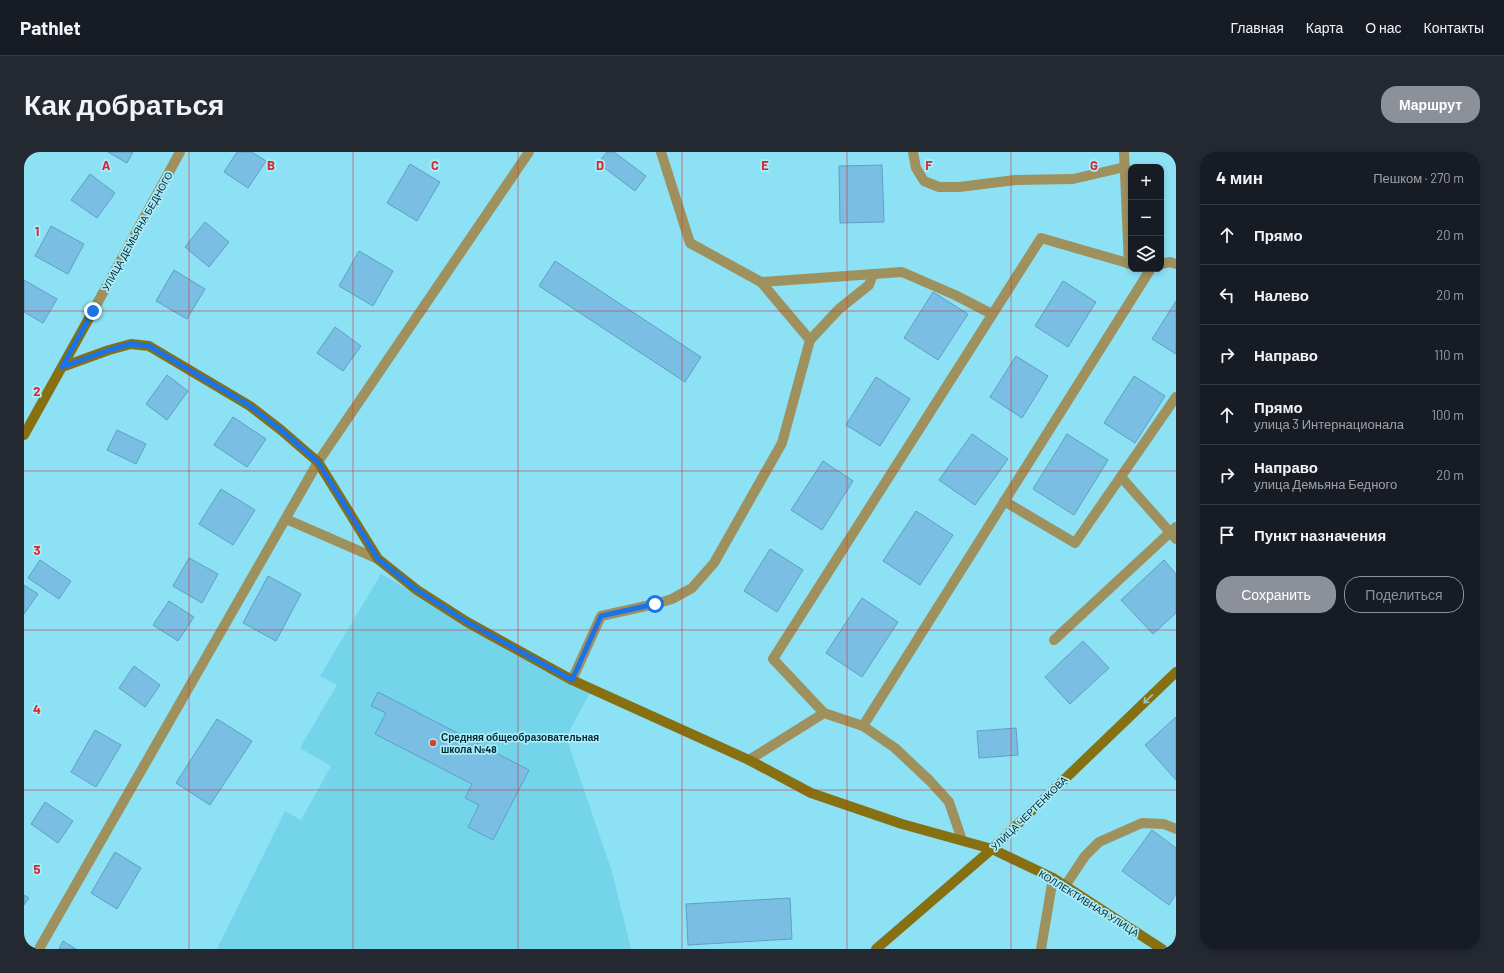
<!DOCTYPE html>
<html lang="ru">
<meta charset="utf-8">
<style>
:root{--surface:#171b24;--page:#242831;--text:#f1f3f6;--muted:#9ea1a6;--line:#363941;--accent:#8c9099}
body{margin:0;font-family:Barlow,sans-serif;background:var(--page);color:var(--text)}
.controls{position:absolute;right:12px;top:12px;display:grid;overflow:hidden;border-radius:8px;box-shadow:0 2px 6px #0003}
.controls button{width:36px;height:36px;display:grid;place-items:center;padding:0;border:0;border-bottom:1px solid var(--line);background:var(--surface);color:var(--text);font:20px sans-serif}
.stop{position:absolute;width:12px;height:12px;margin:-9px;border:3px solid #1a73e8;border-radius:50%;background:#fff}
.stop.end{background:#1a73e8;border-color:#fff;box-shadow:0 1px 4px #0008}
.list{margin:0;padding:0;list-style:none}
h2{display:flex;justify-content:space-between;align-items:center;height:52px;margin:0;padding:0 16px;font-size:17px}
h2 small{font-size:13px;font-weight:400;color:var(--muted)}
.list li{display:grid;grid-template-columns:26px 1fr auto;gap:12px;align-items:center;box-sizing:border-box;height:60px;padding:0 16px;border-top:1px solid var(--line)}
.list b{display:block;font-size:15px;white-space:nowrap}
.list p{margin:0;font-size:13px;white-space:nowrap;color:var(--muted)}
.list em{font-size:13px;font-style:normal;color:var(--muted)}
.actions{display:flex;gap:8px;padding:12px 16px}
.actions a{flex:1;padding:9px 0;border:1px solid var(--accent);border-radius:16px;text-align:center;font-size:14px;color:var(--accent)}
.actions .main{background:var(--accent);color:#fff}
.icon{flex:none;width:22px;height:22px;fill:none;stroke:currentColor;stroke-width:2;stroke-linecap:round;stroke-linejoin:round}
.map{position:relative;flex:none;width:1152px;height:797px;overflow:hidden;border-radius:16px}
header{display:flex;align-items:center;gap:24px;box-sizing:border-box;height:56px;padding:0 20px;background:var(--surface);border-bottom:1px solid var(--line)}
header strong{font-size:19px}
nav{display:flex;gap:22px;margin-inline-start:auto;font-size:14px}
.intro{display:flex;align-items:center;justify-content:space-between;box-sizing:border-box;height:96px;padding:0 24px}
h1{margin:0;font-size:28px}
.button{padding:10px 18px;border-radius:16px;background:var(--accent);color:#fff;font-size:14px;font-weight:700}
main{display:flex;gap:24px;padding:0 24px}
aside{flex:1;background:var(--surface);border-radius:16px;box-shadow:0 2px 6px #0003}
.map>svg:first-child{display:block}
.built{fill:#74d4e9}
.building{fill:#7bbee4;stroke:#5da0c4}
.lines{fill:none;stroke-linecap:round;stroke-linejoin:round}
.lane{stroke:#9f915e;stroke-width:10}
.street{stroke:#9f915e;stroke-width:10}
.secondary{stroke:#867012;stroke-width:10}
.oneway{stroke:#9fc7b6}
.route{stroke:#1a73e8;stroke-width:5}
.grid{fill:none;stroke:#d62828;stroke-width:1;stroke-opacity:0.55}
.poi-dot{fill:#cf4526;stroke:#aaecfc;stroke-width:1.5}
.labels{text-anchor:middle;stroke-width:3.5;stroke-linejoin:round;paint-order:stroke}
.street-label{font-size:10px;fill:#022930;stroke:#aaecfc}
.poi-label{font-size:10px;font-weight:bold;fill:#022930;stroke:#aaecfc;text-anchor:start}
.grid-label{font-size:13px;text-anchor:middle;font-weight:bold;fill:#d62828;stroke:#aaecfc;stroke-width:3.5;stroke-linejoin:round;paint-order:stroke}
</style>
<header>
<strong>Pathlet</strong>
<nav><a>Главная</a><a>Карта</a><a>О нас</a><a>Контакты</a></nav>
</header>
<div class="intro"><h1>Как добраться</h1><a class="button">Маршрут</a></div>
<main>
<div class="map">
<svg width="1152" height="797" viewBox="0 0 1152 797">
<rect width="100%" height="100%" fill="#8ce1f5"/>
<polygon class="built" points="357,422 566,541 542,585 588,720 607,797 193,797 261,659 277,668 307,614 276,596 313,533 296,524"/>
<g class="building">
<polygon points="84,0 109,0 103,11"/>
<polygon points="213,0 228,0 242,9 224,36 200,20"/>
<polygon points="583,0 590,0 622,24 611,39 574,11"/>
<polygon points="386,12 416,30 393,69 363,51"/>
<polygon points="858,13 860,70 816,71 815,14"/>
<polygon points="66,22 91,41 73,66 47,48"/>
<polygon points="181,70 205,90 185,115 161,95"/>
<polygon points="27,74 60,92 44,122 11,104"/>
<polygon points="335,99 369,119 349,154 315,134"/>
<polygon points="531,109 677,205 661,230 515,134"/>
<polygon points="150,118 181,137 163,167 132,149"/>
<polygon points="0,128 33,147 19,171 0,160"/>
<polygon points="1039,129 1072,150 1044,195 1011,174"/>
<polygon points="909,140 944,162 914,208 880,186"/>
<polygon points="1152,149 1152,202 1128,187"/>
<polygon points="311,175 337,194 319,219 293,201"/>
<polygon points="992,204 1024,224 998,266 966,245"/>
<polygon points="143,223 164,239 143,268 122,252"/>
<polygon points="1110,224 1141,244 1111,291 1080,271"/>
<polygon points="852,225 886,247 856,294 822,273"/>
<polygon points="209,265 242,287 223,315 190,293"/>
<polygon points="93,278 122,292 112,312 83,298"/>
<polygon points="948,282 984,307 951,353 915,328"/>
<polygon points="1043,282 1084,308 1050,363 1009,337"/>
<polygon points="799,309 829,329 798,378 767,358"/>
<polygon points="197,337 231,358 209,393 175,372"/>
<polygon points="892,359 929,383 896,433 859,409"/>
<polygon points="746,397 779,418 753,460 720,439"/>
<polygon points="165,406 194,422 178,451 149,434"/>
<polygon points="16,408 47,429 35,447 4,426"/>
<polygon points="1140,408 1152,422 1152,461 1129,482 1097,448"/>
<polygon points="244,424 277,442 252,489 219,471"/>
<polygon points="0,433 14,442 0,462"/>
<polygon points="838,446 874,470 838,525 802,501"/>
<polygon points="145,449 170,465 154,489 129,473"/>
<polygon points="1059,489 1085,516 1046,552 1021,525"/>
<polygon points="110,514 136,533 121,555 95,536"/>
<polygon points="354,540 505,618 469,688 444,675 455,653 441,646 448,632 351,582 362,561 347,554"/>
<polygon points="1152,565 1152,628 1121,593"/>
<polygon points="193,567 228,589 186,653 152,631"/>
<polygon points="992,576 994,603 955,606 953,579"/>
<polygon points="71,578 97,593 72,635 47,620"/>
<polygon points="21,650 49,669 34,691 7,672"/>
<polygon points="1128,678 1152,696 1152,742 1145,753 1098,719"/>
<polygon points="91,700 117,716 93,757 67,741"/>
<polygon points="0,743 5,746 0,753"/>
<polygon points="766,746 768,787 664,793 662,752"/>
<polygon points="39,789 52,797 35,797"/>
</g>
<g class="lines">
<g class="lane">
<polyline points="1097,325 1152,387"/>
<polyline points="980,349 1051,391 1152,245"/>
<polyline points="1030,488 1152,375"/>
</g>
<g class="street">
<polyline points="637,0 666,91 737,130 878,120 931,143 968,162"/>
<polyline points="889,0 892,16 900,29 915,35 935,35 991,28 1049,27 1101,15"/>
<polyline points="1100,0 1105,112"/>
<polyline points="1107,112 1017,86 749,507 800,561 839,574 1126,118 1122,117"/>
<polyline points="1137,112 1146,110 1152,112"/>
<polyline points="69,159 156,0"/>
<polyline points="786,188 815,157 845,133 849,122"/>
<polyline points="262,367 354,407"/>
<polyline points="548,528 577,464 631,452 648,447 668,436 690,411 758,291 786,188 737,130"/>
<polyline points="839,574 871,596 906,629 925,650 938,688"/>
<polyline points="725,608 800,561"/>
<polyline points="1041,734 1061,704 1075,690 1118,671 1140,672 1152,677"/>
<polyline points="15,797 294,310 505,0"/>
<polyline points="1017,797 1029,726"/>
</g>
<g class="secondary">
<polyline points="38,215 85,198 107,192 125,194 226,254 257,278 294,310 354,407 393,438 443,470 548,528 725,608 787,641 878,672 968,697 1029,726 1138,797"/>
<polyline points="0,283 69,159"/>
<polyline points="852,797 968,697 1152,520"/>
</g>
</g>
<defs><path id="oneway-shaft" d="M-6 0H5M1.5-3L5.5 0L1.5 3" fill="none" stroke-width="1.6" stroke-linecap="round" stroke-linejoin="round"/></defs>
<use class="oneway" href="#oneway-shaft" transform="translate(1124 547) rotate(136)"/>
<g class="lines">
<polyline class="route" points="69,159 38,215 85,198 107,192 125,194 226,254 257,278 294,310 354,407 393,438 443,470 548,528 577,464 631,452"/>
</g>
<path class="grid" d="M165,0v797M329,0v797M494,0v797M658,0v797M823,0v797M987,0v797M0,159h1152M0,319h1152M0,478h1152M0,638h1152"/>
<circle class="poi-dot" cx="409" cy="591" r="4"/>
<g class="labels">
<g class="street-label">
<text transform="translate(113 79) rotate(-61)" y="4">УЛИЦА ДЕМЬЯНА БЕДНОГО</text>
<text transform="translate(1005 661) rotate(-44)" y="4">УЛИЦА ЧЕРТЕНКОВА</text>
<text transform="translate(1065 751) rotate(32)" y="4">КОЛЛЕКТИВНАЯ УЛИЦА</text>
</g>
<g class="poi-label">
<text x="417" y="589">Средняя общеобразовательная<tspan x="417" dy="12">школа №48</tspan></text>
</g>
</g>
<g class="grid-label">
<text x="82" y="18">A</text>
<text x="247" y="18">B</text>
<text x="411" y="18">C</text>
<text x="576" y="18">D</text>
<text x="741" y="18">E</text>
<text x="905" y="18">F</text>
<text x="1070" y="18">G</text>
<text x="13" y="84">1</text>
<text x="13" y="244">2</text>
<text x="13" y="403">3</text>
<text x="13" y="562">4</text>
<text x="13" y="722">5</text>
</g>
</svg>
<div class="controls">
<button>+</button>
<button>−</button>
<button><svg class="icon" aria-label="layers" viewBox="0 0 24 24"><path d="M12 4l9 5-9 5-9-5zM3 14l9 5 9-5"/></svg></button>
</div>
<div class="stop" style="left:631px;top:452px"></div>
<div class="stop end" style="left:69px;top:159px"></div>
</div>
<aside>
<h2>4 мин<small>Пешком · 270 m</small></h2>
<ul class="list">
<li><svg class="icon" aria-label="ahead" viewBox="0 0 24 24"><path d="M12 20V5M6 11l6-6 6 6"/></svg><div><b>Прямо</b></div><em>20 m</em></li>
<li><svg class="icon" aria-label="left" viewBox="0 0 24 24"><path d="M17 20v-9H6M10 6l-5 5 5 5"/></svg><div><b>Налево</b></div><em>20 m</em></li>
<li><svg class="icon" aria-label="right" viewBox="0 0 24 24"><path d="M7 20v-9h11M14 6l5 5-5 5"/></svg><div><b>Направо</b></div><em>110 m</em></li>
<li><svg class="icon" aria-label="ahead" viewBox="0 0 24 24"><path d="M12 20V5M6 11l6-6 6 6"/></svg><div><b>Прямо</b><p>улица 3 Интернационала</p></div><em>100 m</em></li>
<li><svg class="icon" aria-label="right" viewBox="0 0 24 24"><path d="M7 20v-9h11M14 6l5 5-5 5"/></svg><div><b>Направо</b><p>улица Демьяна Бедного</p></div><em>20 m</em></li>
<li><svg class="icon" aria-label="arrive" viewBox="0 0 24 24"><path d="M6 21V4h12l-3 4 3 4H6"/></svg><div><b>Пункт назначения</b></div></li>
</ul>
<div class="actions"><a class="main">Сохранить</a><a>Поделиться</a></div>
</aside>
</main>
